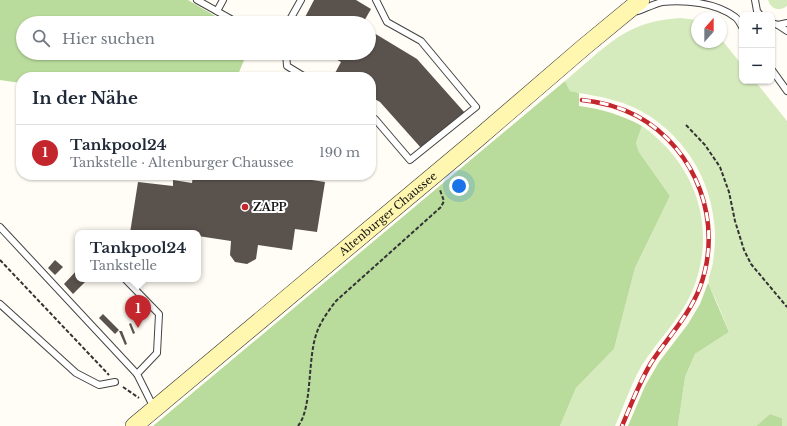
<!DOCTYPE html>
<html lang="de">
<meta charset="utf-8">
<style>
:root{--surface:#fff;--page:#f6f6f7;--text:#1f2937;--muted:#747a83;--line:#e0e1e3;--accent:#c4262e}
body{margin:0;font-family:"Libre Baskerville",serif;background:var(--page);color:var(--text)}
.controls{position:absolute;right:12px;top:12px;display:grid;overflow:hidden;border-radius:8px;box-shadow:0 1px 3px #0004}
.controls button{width:36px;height:36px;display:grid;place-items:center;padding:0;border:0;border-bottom:1px solid var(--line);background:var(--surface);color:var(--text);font:20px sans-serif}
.compass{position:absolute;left:691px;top:12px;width:36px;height:36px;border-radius:50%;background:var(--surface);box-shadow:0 1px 3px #0004;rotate:21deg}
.you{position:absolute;left:459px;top:186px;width:14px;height:14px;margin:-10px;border:3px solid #fff;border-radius:50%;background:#1a73e8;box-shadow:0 0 0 6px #1a73e833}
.badge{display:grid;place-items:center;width:26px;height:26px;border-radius:50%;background:var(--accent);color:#fff;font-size:13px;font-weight:700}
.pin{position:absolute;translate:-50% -33px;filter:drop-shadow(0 1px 2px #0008)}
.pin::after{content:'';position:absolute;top:21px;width:14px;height:12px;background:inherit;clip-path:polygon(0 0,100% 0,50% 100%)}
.popup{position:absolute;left:75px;top:230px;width:126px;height:52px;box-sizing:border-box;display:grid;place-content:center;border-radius:8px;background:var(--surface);filter:drop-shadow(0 1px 3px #0005);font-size:13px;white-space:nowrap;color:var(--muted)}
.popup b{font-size:15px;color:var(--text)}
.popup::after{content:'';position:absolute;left:50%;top:100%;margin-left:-8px;border:8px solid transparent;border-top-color:var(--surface)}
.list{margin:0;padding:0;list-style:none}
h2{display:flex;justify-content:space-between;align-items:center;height:52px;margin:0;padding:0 16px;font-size:17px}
h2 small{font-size:13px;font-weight:400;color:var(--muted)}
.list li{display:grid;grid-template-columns:26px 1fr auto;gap:12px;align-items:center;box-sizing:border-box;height:56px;padding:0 16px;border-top:1px solid var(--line)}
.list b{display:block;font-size:15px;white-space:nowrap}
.list p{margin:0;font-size:13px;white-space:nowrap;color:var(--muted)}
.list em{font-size:13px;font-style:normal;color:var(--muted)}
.icon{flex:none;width:22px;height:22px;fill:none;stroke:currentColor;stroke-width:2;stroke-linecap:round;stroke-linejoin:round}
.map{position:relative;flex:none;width:787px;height:426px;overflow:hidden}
.search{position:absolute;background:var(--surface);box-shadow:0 1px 3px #0004;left:16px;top:16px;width:360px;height:44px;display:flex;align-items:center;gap:10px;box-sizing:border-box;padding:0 14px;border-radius:22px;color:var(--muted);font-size:15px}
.panel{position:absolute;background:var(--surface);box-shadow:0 1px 3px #0004;left:16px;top:72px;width:360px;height:108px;border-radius:16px}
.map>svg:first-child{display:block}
.green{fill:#d5ebbd}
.forest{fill:#b9dc9c}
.building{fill:#5a524d}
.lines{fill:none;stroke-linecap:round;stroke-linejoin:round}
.service-casing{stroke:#444;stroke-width:8}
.secondary-casing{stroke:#333;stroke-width:18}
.path{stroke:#333;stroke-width:2;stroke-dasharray:4 2;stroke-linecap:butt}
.service{stroke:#fff;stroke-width:6}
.secondary{stroke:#fff6b0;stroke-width:17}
.rail-casing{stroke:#c4262e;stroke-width:4.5}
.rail{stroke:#fff;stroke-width:3;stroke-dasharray:9;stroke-linecap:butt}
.poi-dot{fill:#c4262e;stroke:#fff;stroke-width:1.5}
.labels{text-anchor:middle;stroke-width:4;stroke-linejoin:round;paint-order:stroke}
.poi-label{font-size:11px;font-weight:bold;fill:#111;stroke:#fff;text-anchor:start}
.street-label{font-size:11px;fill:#111;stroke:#fff}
</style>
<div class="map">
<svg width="787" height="426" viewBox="0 0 787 426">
<rect width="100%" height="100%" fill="#fffdf5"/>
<g class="green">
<path d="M768,0h19v6c-8,6 -16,3 -19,-6z"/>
<path d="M680,18l17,2v22h24v-3l21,26v16h13l32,40v305h-5v-8l-12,-4 -14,12h-78l7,-49 10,-23 34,-22c-4,-11 -9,-22 -14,-34 -2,-4 -5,-9 -6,-13 -2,-7 4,-17 4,-24 2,-13 3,-26 1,-39 -5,-53 -41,-101 -91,-119 -17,-6 -35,-8 -53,-12l-5,-10c22,-18 49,-46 75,-55 13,-5 26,-7 40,-8z"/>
<path d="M642,126c55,39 76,103 50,166 -12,27 -34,48 -50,73 -11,19 -18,41 -27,61h-55l16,-38 38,-39 21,-81 35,-72 -31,-44 -3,-9z"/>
</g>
<g class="forest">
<polygon points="0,0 188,0 227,23 23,23 23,53 247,53 237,77 21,77 21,83 0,80"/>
<path d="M565,81l5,10 9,2v13c23,3 43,9 63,20l-6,17 3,9 31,44 -35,72 -21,81 -38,39 -16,38h-407z"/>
<polygon points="708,283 729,332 695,354 685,377 678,426 628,426 645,386 659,362 688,324 700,304"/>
<polygon points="770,414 782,418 782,426 756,426"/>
</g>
<g class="building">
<polygon points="314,0 356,0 371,9 363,23 302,23"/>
<polygon points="369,30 417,59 465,113 422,149 380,102 371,97 371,77 337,77 334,75 341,62 325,53 369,53"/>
<polygon points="193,175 279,175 325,182 317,232 295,229 292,250 258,245 256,259 247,264 235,262 230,255 231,241 198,236 198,233 130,233 138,182 173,186 173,180 192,183"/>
<polygon points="55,260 63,267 55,275 48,268"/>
<polygon points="78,269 78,279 88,279 73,294 64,284"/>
<polygon points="103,314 119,330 115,334 99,318"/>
<polygon points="131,323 135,333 133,334 129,324"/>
<polygon points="119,331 122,331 127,344 125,345"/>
</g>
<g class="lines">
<defs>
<g id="service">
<polyline points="197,0 238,23"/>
<polyline points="755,0 757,11 760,15"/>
<polyline points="217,11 223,0"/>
<path d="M638,11c8,-3 16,-7 24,-9 23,-2 53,0 73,15 3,2 5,6 7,10"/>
<polyline points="288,23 301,0"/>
<polyline points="772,23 778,25 787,23"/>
<polyline points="778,25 787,31"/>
<polyline points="286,53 287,66 305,77"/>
<polyline points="772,70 787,91"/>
<polyline points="371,117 375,119 410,160 476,107 421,41 387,22 376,0"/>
<polyline points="0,227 137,374"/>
<polyline points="125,279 159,314 157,353 137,374 154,408"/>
<polyline points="0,304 76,373 99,385 115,382"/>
</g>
<g id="secondary">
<path id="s1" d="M134,426l342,-286 108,-93 57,-47"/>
</g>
</defs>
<use href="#service" class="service-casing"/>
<use href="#secondary" class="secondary-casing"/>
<g class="path">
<polyline points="686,125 705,145 720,167 729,192 735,221 744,250 751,264 787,307"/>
<polyline points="0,260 109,375"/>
<polyline points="123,387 139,398"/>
<path d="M298,426c15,-19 9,-68 19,-94 4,-11 12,-22 19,-31l105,-94 3,-6 -4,-11"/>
</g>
<use href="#service" class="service"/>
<use href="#secondary" class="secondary"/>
<defs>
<path id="rail" d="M582,100c19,2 38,7 55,16 60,33 87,107 63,171 -11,29 -32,50 -49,76 -12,20 -20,42 -29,63"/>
</defs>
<use href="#rail" class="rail-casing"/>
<use href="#rail" class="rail"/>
</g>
<circle class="poi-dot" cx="245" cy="207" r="4"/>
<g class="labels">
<g class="poi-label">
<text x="253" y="211">ZAPP</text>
</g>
<g class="street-label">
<text dy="4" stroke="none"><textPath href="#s1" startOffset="331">Altenburger Chaussee</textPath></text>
</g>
</g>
</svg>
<div class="controls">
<button>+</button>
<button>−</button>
</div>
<svg class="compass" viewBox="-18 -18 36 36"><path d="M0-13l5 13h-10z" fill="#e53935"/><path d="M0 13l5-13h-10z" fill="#747a83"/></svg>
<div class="you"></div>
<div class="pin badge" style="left:138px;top:328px">1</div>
<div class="popup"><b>Tankpool24</b>Tankstelle</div>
<div class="search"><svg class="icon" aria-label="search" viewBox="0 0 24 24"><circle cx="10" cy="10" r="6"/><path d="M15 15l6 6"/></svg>Hier suchen</div>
<section class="panel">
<h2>In der Nähe<small></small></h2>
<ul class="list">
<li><span class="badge">1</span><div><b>Tankpool24</b><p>Tankstelle · Altenburger Chaussee</p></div><em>190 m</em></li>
</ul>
</section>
</div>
